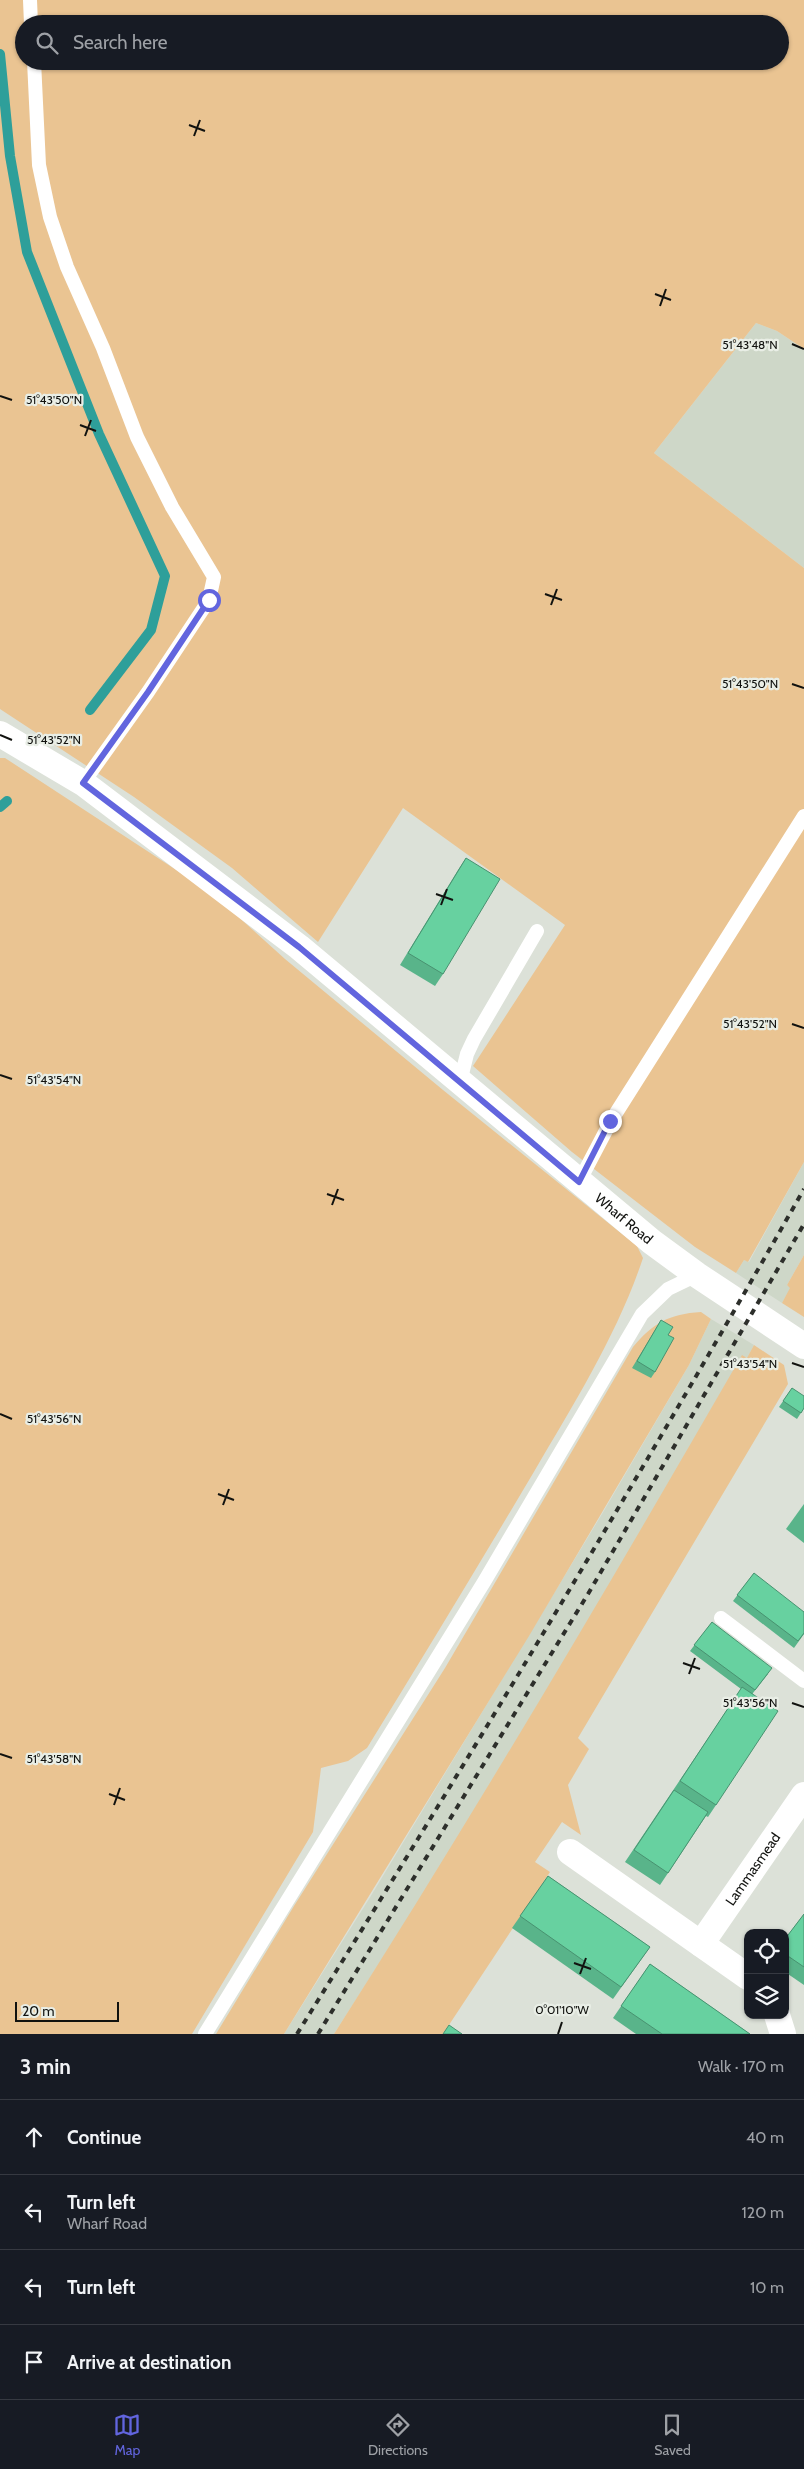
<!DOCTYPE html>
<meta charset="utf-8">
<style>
:root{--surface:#171b24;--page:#20242c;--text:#f1f3f6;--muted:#9ea1a6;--line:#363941;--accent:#6265de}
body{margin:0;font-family:Cabin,sans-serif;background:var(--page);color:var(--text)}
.controls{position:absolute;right:15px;bottom:15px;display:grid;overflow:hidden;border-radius:10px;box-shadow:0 1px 4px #0004}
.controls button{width:45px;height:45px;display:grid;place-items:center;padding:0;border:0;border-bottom:1px solid var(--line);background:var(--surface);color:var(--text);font:25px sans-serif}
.scale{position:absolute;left:15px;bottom:12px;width:104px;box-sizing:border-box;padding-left:5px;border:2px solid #11120f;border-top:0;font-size:14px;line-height:18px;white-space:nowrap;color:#11120f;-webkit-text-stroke:4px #e9eee6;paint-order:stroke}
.stop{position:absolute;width:15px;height:15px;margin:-11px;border:4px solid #6265de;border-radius:50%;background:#fff}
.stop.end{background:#6265de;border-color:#fff;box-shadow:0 1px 5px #0008}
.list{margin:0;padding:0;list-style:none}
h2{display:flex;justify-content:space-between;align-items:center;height:65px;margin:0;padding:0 20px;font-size:21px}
h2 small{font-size:16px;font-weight:400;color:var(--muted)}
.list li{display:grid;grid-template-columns:32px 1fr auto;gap:15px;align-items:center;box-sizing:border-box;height:75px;padding:0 20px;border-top:1px solid var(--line)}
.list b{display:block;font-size:19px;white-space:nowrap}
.list p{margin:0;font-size:16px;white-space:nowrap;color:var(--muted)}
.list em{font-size:16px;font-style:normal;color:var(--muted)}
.icon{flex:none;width:28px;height:28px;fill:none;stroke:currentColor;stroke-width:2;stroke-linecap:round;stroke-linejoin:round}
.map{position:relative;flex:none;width:804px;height:2034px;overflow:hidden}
.search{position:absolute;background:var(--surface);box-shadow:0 1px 4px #0004;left:15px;right:15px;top:15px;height:55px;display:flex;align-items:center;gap:12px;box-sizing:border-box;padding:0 18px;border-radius:28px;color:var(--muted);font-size:19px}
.sheet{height:365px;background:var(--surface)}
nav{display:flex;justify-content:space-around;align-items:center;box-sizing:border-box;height:70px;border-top:1px solid var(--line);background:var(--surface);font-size:14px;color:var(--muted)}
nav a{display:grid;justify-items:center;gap:2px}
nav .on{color:var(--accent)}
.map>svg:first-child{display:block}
.built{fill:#ced7c8}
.green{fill:#eac492;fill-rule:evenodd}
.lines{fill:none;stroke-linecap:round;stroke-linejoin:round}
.stream{stroke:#2e9f9a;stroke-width:10}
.lane{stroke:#fff;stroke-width:14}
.street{stroke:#fff;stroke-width:26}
.rail{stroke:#2d2f2b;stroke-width:4;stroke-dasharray:6 6;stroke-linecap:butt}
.wall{fill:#59b48a}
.building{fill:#67d1a0;stroke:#489270}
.route{stroke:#6265de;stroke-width:6}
.ticks{fill:none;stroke:#11120f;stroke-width:2}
.labels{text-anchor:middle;stroke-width:4.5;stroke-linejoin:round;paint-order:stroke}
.street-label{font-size:14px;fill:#11120f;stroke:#e9eee6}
.ticks-label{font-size:12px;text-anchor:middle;fill:#11120f;stroke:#e9eee6;stroke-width:4.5;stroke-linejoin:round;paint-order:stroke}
</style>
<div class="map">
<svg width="804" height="2034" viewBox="0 0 804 2034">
<rect width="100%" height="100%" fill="#dce1d8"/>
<g class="built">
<polygon points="756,323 777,331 804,349 804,568 654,453"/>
<polygon points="804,1162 804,1255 787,1285 791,1288 782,1303 736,1273 744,1260 749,1262"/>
<polygon points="711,1319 754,1345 747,1359 742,1356 609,1587 524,1728 422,1896 334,2034 284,2034 369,1899 602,1514 689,1365"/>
</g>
<g class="green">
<path d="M0,0h804v349l-27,-18 -21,-8 -102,130 150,115v594l-56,100 -4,-2 -8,13 -41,-26 -123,-95 -99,-86 92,-141 -162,-117 -85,134 -86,-74 -98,-71 -134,-88zM24,24h756v37h-756z"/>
<path d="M0,758h5l208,136 72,65 158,131 194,156 6,12c-25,75 -68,144 -108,212 -55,93 -111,185 -168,278l-19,13 -27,7 -8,64 -121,202h-192z"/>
<polygon points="804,1255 804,1317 782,1303 790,1288 787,1285"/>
<path d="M701,1312l10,7 -22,46 -160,271 -245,398h-68l78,-128 151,-238 188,-321c20,-24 36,-33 68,-35z"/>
<path d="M754,1345l30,20 4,19 -210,354 11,11 -21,36 13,50 -19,-13 -27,40 15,10 -107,162h-109c142,-223 276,-450 408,-679l5,3z"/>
</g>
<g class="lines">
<g class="stream">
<polyline points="0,54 10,156 27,252 99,434 165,576 151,630 90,710"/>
<polyline points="0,807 7,801"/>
</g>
<g class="lane">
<polyline points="30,0 31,24"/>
<polyline points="34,61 39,165 50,217 67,267 103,348 137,437 172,507 214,577 209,600 148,692 83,783"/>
<polyline points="460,1082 467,1054 474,1039 537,931"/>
<polyline points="579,1182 611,1121 804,816"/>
<polyline points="721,1618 804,1681"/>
<polyline points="205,2034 484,1582 642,1314 668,1289 697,1275"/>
</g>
<g class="street">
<path id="s1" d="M0,734l83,49 216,164 353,295 45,33 107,71"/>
<polyline points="570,1852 748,1977"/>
<path id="s2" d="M701,1944l103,-149"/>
<polyline points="777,2015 783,2034"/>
</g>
<g class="rail">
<path d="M297,2034c174,-279 345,-560 507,-845"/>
<polyline points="318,2034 588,1594 804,1224"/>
</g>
</g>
<g class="wall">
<polygon points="466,858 443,974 435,986 400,965 458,870"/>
<polygon points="661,1320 668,1335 655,1372 651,1378 632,1368"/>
<polygon points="792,1388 804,1408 797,1419 779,1407"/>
<polygon points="804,1504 804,1543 786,1529"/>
<polygon points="754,1573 804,1634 794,1648 733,1601"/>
<polygon points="712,1622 768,1674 753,1693 716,1805 708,1817 706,1816 660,1885 625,1862 741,1689 690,1651"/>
<polygon points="548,1876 650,1947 613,1999 512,1928"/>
<polygon points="804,1914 804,1985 785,1972 785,1939"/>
<polygon points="650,1964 750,2034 636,2034 613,2018"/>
</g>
<g class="building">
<polygon points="466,858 500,879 443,974 408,953"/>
<polygon points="661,1320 673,1327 668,1335 674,1338 655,1372 637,1361"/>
<polygon points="792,1388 804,1396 804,1408 801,1413 783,1401"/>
<polygon points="754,1573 804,1612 804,1633 798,1641 737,1595"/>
<polygon points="712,1622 772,1668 755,1690 694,1645"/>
<polygon points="742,1687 778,1711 716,1805 680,1781"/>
<polygon points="674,1790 708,1812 668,1873 634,1850"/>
<polygon points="548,1876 650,1947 621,1987 520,1916"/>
<polygon points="804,1914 804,1967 785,1954 785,1939"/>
<polygon points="650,1964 750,2034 662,2034 621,2006"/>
<polygon points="449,2025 462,2034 443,2034"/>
</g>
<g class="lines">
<polyline class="route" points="209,600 148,692 83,783 299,947 579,1182 610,1121"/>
</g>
<path class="ticks" d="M189,125l16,6M194,136l6,-16M655,294l16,6M660,306l6,-17M792,344l12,5M0,396l12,4M80,425l16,6M85,436l6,-16M545,594l17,6M551,605l6,-16M792,684l12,4M0,735l12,5M436,894l17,6M441,905l6,-16M792,1024l12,4M0,1075l12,4M327,1194l17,6M332,1205l6,-16M792,1363l12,4M0,1414l12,5M218,1494l16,6M223,1505l6,-16M683,1663l17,6M689,1674l6,-16M792,1703l12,4M0,1754l12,4M109,1794l16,6M114,1805l6,-17M574,1963l17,6M580,1974l6,-16M558,2034l4,-12"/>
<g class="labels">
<g class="street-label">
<text dy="5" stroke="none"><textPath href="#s1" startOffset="791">Wharf Road</textPath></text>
<text dy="5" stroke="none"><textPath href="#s2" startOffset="91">Lammasmead</textPath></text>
</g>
</g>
<g class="ticks-label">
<text x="750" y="349">51°43'48"N</text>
<text x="54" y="404">51°43'50"N</text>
<text x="750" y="688">51°43'50"N</text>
<text x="54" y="744">51°43'52"N</text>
<text x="750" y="1028">51°43'52"N</text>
<text x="54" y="1084">51°43'54"N</text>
<text x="750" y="1368">51°43'54"N</text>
<text x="54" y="1423">51°43'56"N</text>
<text x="750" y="1707">51°43'56"N</text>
<text x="54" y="1763">51°43'58"N</text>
<text x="562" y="2014">0°01'10"W</text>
</g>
</svg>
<div class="controls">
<button><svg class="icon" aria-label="locate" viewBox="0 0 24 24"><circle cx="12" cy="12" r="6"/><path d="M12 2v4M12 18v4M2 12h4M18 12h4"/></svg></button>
<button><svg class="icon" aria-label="layers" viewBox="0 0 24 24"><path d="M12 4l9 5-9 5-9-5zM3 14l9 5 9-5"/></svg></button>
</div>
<div class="scale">20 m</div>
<div class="stop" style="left:209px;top:600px"></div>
<div class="stop end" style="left:610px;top:1121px"></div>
<div class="search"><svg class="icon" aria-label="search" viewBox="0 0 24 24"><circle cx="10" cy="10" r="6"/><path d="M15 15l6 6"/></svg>Search here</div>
</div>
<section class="sheet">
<h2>3 min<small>Walk · 170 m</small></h2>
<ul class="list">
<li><svg class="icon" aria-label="ahead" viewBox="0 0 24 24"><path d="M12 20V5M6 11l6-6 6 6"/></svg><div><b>Continue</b></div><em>40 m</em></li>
<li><svg class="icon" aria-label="left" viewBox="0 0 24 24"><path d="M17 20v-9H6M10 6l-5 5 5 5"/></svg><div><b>Turn left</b><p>Wharf Road</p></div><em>120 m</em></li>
<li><svg class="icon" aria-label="left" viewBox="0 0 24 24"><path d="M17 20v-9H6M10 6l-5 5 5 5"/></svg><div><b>Turn left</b></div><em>10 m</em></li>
<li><svg class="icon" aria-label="arrive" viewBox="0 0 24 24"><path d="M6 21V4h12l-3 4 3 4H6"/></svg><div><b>Arrive at destination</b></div></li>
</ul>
</section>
<nav>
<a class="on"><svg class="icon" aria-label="map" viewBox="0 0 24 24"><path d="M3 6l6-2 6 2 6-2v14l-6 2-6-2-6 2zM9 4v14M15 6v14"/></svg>Map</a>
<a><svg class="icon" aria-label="directions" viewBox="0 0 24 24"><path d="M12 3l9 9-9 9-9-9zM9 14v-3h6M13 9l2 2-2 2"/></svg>Directions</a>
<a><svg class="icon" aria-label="saved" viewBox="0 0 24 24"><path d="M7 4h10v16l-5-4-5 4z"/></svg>Saved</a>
</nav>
